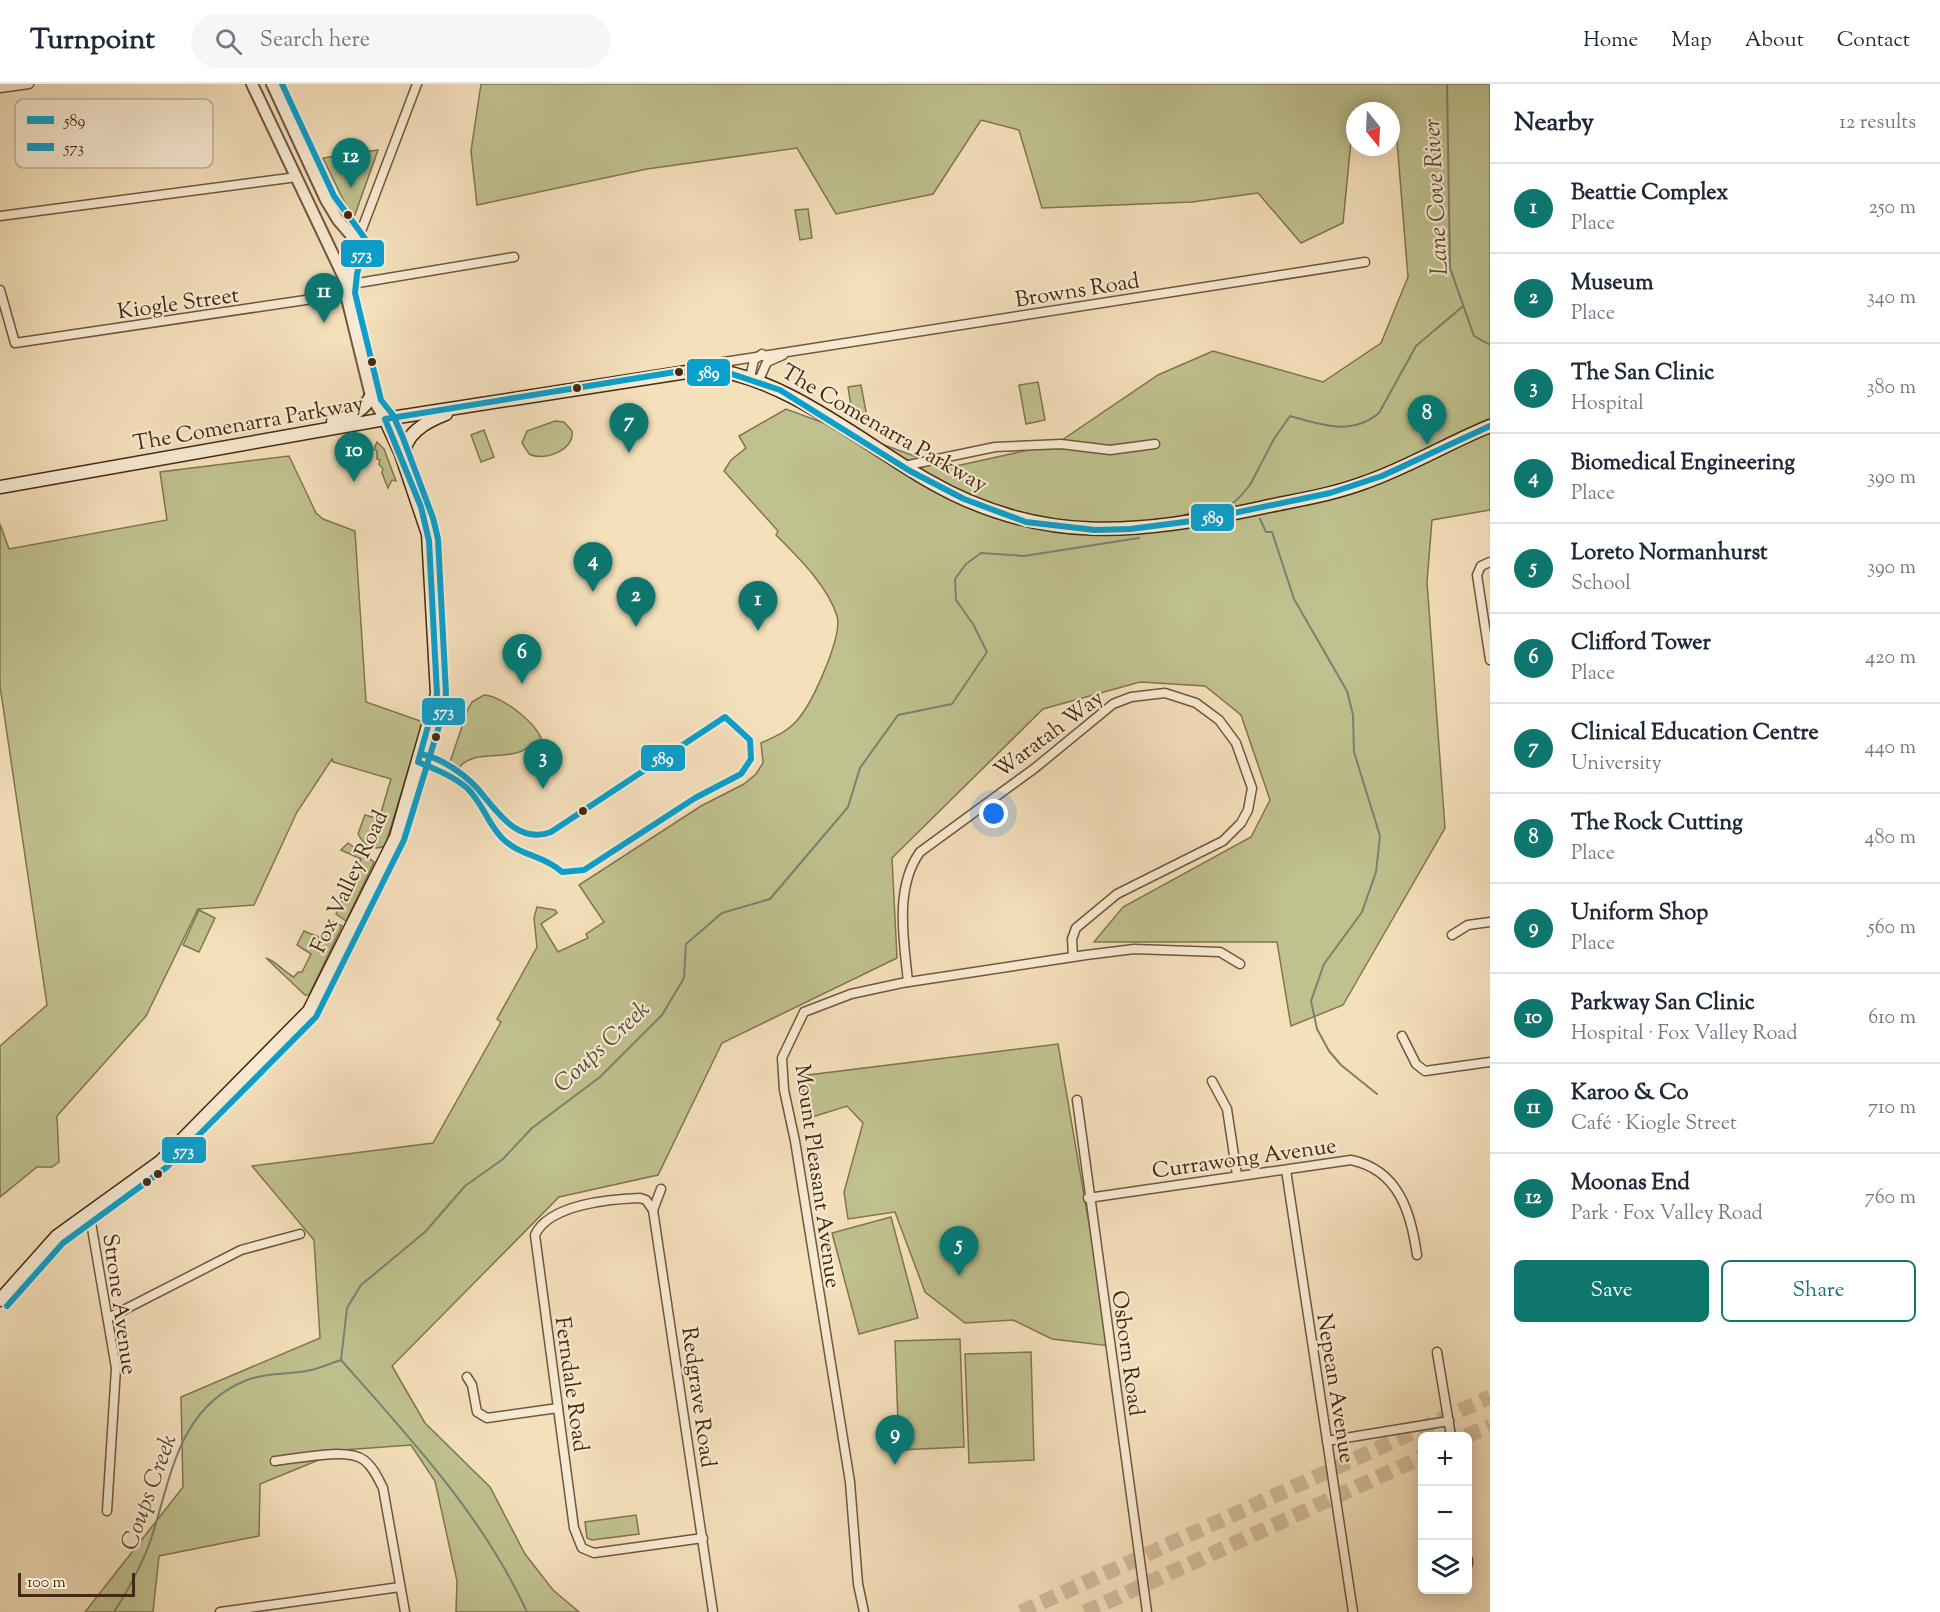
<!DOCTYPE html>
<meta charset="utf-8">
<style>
:root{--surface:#fff;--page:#f6f6f7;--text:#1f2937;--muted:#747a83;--line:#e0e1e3;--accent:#0f766e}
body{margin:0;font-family:"Sorts Mill Goudy",serif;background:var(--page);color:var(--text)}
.controls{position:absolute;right:18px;bottom:18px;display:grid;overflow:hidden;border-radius:9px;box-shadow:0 3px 15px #0003}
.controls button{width:54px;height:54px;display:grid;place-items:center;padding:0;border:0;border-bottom:2px solid var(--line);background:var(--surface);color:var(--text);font:30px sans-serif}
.compass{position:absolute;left:1346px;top:18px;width:54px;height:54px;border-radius:50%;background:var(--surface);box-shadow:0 3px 15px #0003;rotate:162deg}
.scale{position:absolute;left:18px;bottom:15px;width:117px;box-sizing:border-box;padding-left:6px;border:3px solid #452912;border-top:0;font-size:16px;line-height:21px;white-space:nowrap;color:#452912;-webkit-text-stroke:4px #f8ebd3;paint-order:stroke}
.you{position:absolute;left:994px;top:730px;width:21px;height:21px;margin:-15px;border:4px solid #fff;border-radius:50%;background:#1a73e8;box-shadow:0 0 0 9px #1a73e833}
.badge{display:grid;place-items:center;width:39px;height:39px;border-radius:50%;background:var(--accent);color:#fff;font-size:20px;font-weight:700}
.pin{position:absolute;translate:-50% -50px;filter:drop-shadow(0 2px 3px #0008)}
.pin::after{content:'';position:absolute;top:32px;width:21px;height:18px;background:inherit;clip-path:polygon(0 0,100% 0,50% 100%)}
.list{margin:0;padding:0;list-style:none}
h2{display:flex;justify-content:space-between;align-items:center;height:78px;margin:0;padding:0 24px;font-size:26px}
h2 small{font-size:20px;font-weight:400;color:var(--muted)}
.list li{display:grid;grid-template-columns:39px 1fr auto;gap:18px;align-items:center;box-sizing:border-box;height:90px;padding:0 24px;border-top:2px solid var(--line)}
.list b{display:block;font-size:22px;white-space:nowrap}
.list p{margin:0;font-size:20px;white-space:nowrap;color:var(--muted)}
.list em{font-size:20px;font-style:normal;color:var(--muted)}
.actions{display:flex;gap:12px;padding:18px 24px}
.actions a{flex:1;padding:14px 0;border:2px solid var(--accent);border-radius:9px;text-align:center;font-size:21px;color:var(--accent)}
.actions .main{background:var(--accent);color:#fff}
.icon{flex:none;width:33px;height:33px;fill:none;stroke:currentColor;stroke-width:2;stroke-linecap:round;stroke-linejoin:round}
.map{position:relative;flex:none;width:1490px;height:1528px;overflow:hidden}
header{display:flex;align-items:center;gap:36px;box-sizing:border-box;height:84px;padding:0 30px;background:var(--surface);border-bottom:2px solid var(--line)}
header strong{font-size:28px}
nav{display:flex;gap:33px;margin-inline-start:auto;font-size:21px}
.search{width:420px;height:54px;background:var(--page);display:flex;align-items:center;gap:15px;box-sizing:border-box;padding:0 21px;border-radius:33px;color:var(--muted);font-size:22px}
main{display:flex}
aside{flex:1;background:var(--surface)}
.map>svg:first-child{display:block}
.green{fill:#bfc18e;stroke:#827550;stroke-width:1.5}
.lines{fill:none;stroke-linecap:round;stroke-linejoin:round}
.stream{stroke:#798272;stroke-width:2}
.motorway-tunnel{stroke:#d2bb9a;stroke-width:15;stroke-dasharray:15 8;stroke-linecap:butt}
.minor-casing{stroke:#71573c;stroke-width:11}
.tertiary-casing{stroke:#71573c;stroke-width:14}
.secondary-casing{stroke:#452912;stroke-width:15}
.minor{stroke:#f8ebd3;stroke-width:8}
.tertiary{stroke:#f8ebd3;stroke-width:10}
.secondary{stroke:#f8ebd3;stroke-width:12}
.bus-1-casing{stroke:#f8ebd3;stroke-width:10}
.bus-2-casing{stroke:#f8ebd3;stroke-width:10}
.bus-1{stroke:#0aa0ce;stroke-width:6}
.bus-2{stroke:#0aa0ce;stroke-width:6}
.bus-dot{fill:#452912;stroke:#f8ebd3;stroke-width:2}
.labels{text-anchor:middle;stroke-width:4.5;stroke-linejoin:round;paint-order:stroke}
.street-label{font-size:22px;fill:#452912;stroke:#f8ebd3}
.water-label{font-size:24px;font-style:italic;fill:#5b4e3a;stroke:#f8ebd3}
.key{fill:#f8ebd3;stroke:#c2b199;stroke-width:1.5}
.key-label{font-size:16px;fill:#452912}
.line-badge{stroke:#f8ebd3;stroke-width:2}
.badge-label{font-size:16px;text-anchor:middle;font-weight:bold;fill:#fff}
</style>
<header>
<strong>Turnpoint</strong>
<div class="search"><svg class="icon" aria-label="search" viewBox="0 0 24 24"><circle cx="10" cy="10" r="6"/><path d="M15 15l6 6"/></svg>Search here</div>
<nav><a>Home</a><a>Map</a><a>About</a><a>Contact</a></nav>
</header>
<main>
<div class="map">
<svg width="1490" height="1528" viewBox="0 0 1490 1528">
<rect width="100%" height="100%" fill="#f5e0bc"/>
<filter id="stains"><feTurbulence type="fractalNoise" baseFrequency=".00333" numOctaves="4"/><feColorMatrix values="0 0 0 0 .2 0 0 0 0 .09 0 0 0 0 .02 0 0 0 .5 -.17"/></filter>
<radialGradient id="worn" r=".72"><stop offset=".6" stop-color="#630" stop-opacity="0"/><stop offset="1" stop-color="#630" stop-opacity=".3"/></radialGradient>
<g class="green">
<path d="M481,0h1009v426l-58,10 -5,62 18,246 -102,177 -52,21 -14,-84h-183l29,-35 128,-70 19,-37 -29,-85 -36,-29 -65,-4 -97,27 -151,149 5,100 -175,85 -64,132 -99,22 -167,169 33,57 65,64 35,67 28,36 26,22h-123l1,-31 -22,-100 -24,-36 -68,5 -83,34 -1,52 -100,20 -6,56h-68l98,-125 -2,-90 139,-59 -6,-98 -62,-74 181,-23 68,-121 -4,-3 40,-72 -3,-29 3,-11 18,3 2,3 -16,11 17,28 30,-14 -2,-4 18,-12 -25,-37 122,-79 43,-22 12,-10 7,-11 -2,-20c15,-7 28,-12 38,-25 14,-17 44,-82 38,-102 -9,-30 -40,-60 -61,-81l2,-4 -54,-60 7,-11 15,-12 -7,-12 47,-27 161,59 109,-24 102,-69 55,-24 110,31 58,-39 27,-66 -12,-148 -5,-3v-15l-37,-1 -11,113 -42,20 -43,-50 -66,9 -150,6 -23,-78 -38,-10 -48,74 -97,20 -39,-66 -150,21 -170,36 -6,-54z"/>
<polygon points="378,66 353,136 323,74"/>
<polygon points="808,125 812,154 800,156 795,126"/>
<polygon points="1038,298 1045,336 1026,340 1019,301"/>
<polygon points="861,301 867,333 853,335 848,303"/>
<path d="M555,337l9,1 8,9c3,19 -28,31 -43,23l-7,-11 5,-12z"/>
<polygon points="484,346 494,373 481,378 471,351"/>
<polygon points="377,358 384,365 396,397 392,396 388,404 382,389 383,385 379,380 380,376 377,375 377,367 374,365"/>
<path d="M289,372l27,57 7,6 32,12 11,171 57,20 -38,124c-12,5 -21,-1 -27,-12l7,-19 14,4 12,-40 -58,-17 -1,-3 -35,53 -43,93 -56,4 -52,107 -89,100 2,46 -7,5h-15l-37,30v-151l47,-41 -47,-319v-162l9,25 158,-29 -7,-48z"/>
<path d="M484,611c19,1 57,31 59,50l-6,3 -5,-5c-16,22 -58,3 -73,25l-9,-6 18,-53 4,-7z"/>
<polygon points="348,759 374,778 346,837 336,830 361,775 341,766"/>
<polygon points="199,826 215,834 199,868 183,861"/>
<path d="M330,837l12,5 -33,69h-4l-39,-37c10,3 18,14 28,19l4,-5h4l9,-18 -14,-9 7,-14 17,7z"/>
<polygon points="1058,960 1110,1262 1052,1255 1013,1236 965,1239 925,1208 895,1128 848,1135 844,1108 863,1039 847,1022 809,1034 800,992"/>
<polygon points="891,1133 918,1234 859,1250 832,1149"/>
<polygon points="960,1255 964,1363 899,1366 895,1257"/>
<polygon points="1031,1268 1034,1376 969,1379 965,1270"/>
<polygon points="636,1431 639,1450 592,1456 587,1454 585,1438"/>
</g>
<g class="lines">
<g class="stream">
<polyline points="1447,0 1450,184 1474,252 1490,261"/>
<path d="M1251,399l23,-44 16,-23c31,9 62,20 89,-3l37,-67 46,-39"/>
<path d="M1180,433c36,-17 42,7 72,-35"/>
<polyline points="1260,435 1266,448 1272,448 1294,515 1347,607 1353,631 1354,668 1380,752 1376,788 1362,828 1324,880 1311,917 1317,945 1329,967 1341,981 1377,1010"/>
<path d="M341,1276c69,78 142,156 186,252"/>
<path d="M114,1528c14,-22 27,-45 36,-70 21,-61 26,-134 97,-162 20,-8 43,-5 64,-10 10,-2 20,-7 30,-10l6,-52 14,-23 64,-53 40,-46 38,-27 29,-31 68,-51 62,-62 22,-37 2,-34 36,-31 48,-14 78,-92 12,-39 38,-53 54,-11 35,-52 -14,-28 -17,-24 -1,-21 11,-15 15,-11 43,3 115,-18"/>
</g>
<g class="motorway-tunnel">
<polyline points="1466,1352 1490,1342"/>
<polyline points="1021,1528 1490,1313"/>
<polyline points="1085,1528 1422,1373"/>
</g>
<defs>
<g id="minor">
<polyline points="0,4 29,0"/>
<polyline points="0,132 297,93"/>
<polyline points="357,158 417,0"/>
<polyline points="346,201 514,173"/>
<polyline points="0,206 15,259 346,210"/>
<polyline points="698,282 1365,178"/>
<polyline points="750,293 754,276 762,270"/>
<polyline points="759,296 767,278 783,271"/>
<polyline points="904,382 995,363 1061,360 1110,366 1155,360"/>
<polyline points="1490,478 1481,482 1477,491 1490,576"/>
<polyline points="1452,851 1468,841 1490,838"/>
<path d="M908,898c-4,-41 -14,-94 12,-130l115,-84 78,-64 18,-7 34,-4 31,10 23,17 17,23 16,45 -4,22 -7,13 -18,18 -106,53 -41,34 -4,11 1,17"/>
<polyline points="1402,952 1416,980 1425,987 1490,978"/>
<polyline points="1212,997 1227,1025 1237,1091"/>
<polyline points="1077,1016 1147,1528"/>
<polyline points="1286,1086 1353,1528"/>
<polyline points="661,1105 653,1126 713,1528"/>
<path d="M1088,1114l263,-38c48,10 60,53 66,95"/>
<path d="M653,1126l-7,-10 -6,-2c-29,1 -91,6 -105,37l39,293 8,20 12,5 109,-15"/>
<polyline points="89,1127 116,1284 107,1427"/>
<polyline points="108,1234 241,1166 300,1150"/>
<polyline points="1437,1268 1451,1352"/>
<polyline points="467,1293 472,1301 477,1328 487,1334 558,1324"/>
<polyline points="1327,1357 1449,1337"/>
<path d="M275,1377c21,-2 72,-14 89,-1 9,7 14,18 19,28l22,124"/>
<polyline points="1468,1476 1468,1480"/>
<polyline points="220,1528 400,1503"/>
<polyline points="864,1528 858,1500 850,1398 795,1057 784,1006 782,974 804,928 851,910 902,899 1086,871 1134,865 1220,868 1240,880"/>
</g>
<g id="tertiary">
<polyline points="252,0 346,198"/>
<polyline points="272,0 326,116 338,136 357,158 348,188 346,210 371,312 385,335"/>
</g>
<g id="secondary">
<path d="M333,337c15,-3 31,-10 38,-25"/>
<path d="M403,374c1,-24 22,-36 43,-44"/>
<path d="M0,403l385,-68 321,-50c75,6 156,73 221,111 113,66 211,54 333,28 36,-8 72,-13 106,-26 43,-15 82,-39 124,-56"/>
<polyline points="0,1216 57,1152 161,1077 309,927 396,753 437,610 428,450 401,370 385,335"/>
</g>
</defs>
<use href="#minor" class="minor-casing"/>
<use href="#tertiary" class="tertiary-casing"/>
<use href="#secondary" class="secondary-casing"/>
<use href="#minor" class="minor"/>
<use href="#tertiary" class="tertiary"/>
<use href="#secondary" class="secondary"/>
<defs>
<path id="bus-1" d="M421,670c20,4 42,19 56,34 19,22 40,57 74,44l174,-115 25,23 1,19 -10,15 -46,24 -111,72 -22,2c-17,-16 -44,-17 -60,-34 -14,-14 -20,-36 -35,-50 -14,-12 -32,-19 -49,-26l19,-68 -8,-153 -8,-34 -36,-88 290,-47 54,1 51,17 130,81 54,28 62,23 69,8 35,-1 70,-9 130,-27 52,-17 108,-50"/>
<polyline id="bus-2" points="7,1222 63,1159 167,1083 316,933 404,756 444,626 446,610 438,455 433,434 403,354 393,331 381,316 355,209 357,190 366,156 334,112 282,0"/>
</defs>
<use href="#bus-1" class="bus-1-casing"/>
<use href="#bus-2" class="bus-2-casing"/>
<use href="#bus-1" class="bus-1"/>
<use href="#bus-2" class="bus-2"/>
</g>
<g class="bus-dot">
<circle cx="348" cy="131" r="5"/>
<circle cx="372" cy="278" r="5"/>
<circle cx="679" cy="288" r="5"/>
<circle cx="577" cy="304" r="5"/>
<circle cx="436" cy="653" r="5"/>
<circle cx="583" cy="727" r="5"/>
<circle cx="158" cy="1090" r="5"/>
<circle cx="147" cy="1098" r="5"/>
</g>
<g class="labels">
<g class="street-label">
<text transform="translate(1077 205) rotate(-9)" y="8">Browns Road</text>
<text transform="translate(178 218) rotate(-8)" y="8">Kiogle Street</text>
<text transform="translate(248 338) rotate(-10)" y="8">The Comenarra Parkway</text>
<text transform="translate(885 343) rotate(30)" y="8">The Comenarra Parkway</text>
<text transform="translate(1048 649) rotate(-37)" y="8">Waratah Way</text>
<text transform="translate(348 797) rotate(-65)" y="8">Fox Valley Road</text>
<text transform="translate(1244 1073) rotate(-8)" y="8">Currawong Avenue</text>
<text transform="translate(819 1092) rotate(82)" y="8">Mount Pleasant Avenue</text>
<text transform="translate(121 1220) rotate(82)" y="8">Strone Avenue</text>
<text transform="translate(1129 1269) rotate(82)" y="8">Osborn Road</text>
<text transform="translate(573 1300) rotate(82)" y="8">Ferndale Road</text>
<text transform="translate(1337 1304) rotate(81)" y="8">Nepean Avenue</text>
<text transform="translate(700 1313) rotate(82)" y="8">Redgrave Road</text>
</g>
<g class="water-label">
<text transform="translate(1435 113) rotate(-93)" y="8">Lane Cove River</text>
<text transform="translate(601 962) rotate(-43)" y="8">Coups Creek</text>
<text transform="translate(148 1408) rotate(-70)" y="8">Coups Creek</text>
</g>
</g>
<rect x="15" y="15" width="198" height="69" rx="9" class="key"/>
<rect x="27" y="32" width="27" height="8" fill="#0aa0ce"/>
<rect x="27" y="59" width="27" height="8" fill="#0aa0ce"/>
<g class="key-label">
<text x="64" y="42">589</text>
<text x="64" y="69">573</text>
</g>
<g class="line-badge">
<rect x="340" y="155" width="45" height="29" rx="6" fill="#0aa0ce"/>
<rect x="686" y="274" width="45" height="29" rx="6" fill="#0aa0ce"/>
<rect x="1190" y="419" width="45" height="29" rx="6" fill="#0aa0ce"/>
<rect x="421" y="613" width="45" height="29" rx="6" fill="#0aa0ce"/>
<rect x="640" y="660" width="46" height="28" rx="6" fill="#0aa0ce"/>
<rect x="161" y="1052" width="46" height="28" rx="6" fill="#0aa0ce"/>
</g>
<g class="badge-label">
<text x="362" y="176">573</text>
<text x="709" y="294">589</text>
<text x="1213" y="439">589</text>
<text x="444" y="633">573</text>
<text x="663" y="680">589</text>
<text x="184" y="1072">573</text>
</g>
<rect width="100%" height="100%" filter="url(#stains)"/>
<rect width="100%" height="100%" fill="url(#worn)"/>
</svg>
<div class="controls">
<button>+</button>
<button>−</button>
<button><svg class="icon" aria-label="layers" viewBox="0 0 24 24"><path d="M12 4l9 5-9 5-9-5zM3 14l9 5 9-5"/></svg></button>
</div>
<svg class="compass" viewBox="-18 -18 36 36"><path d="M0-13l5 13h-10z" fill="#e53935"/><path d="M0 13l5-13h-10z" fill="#747a83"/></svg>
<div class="scale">100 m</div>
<div class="you"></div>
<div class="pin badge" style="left:758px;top:547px">1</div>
<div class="pin badge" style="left:636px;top:543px">2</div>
<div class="pin badge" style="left:543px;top:705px">3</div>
<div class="pin badge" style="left:593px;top:508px">4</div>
<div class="pin badge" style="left:959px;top:1192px">5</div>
<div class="pin badge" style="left:522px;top:600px">6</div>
<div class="pin badge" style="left:629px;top:369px">7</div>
<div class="pin badge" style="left:1427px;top:361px">8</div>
<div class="pin badge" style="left:895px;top:1381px">9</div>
<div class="pin badge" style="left:354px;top:398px">10</div>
<div class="pin badge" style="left:324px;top:239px">11</div>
<div class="pin badge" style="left:351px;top:104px">12</div>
</div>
<aside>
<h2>Nearby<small>12 results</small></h2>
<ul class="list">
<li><span class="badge">1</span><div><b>Beattie Complex</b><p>Place</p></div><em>250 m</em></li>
<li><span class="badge">2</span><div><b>Museum</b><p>Place</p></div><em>340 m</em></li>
<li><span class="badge">3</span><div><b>The San Clinic</b><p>Hospital</p></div><em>380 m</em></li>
<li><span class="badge">4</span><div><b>Biomedical Engineering</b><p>Place</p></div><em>390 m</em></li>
<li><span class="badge">5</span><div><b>Loreto Normanhurst</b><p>School</p></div><em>390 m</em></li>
<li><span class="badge">6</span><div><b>Clifford Tower</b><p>Place</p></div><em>420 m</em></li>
<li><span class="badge">7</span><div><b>Clinical Education Centre</b><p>University</p></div><em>440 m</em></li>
<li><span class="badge">8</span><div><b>The Rock Cutting</b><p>Place</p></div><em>480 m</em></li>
<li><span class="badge">9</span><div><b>Uniform Shop</b><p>Place</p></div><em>560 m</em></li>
<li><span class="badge">10</span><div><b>Parkway San Clinic</b><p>Hospital · Fox Valley Road</p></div><em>610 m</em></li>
<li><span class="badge">11</span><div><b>Karoo &amp; Co</b><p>Café · Kiogle Street</p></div><em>710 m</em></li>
<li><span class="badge">12</span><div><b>Moonas End</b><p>Park · Fox Valley Road</p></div><em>760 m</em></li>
</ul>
<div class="actions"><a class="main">Save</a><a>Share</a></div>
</aside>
</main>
